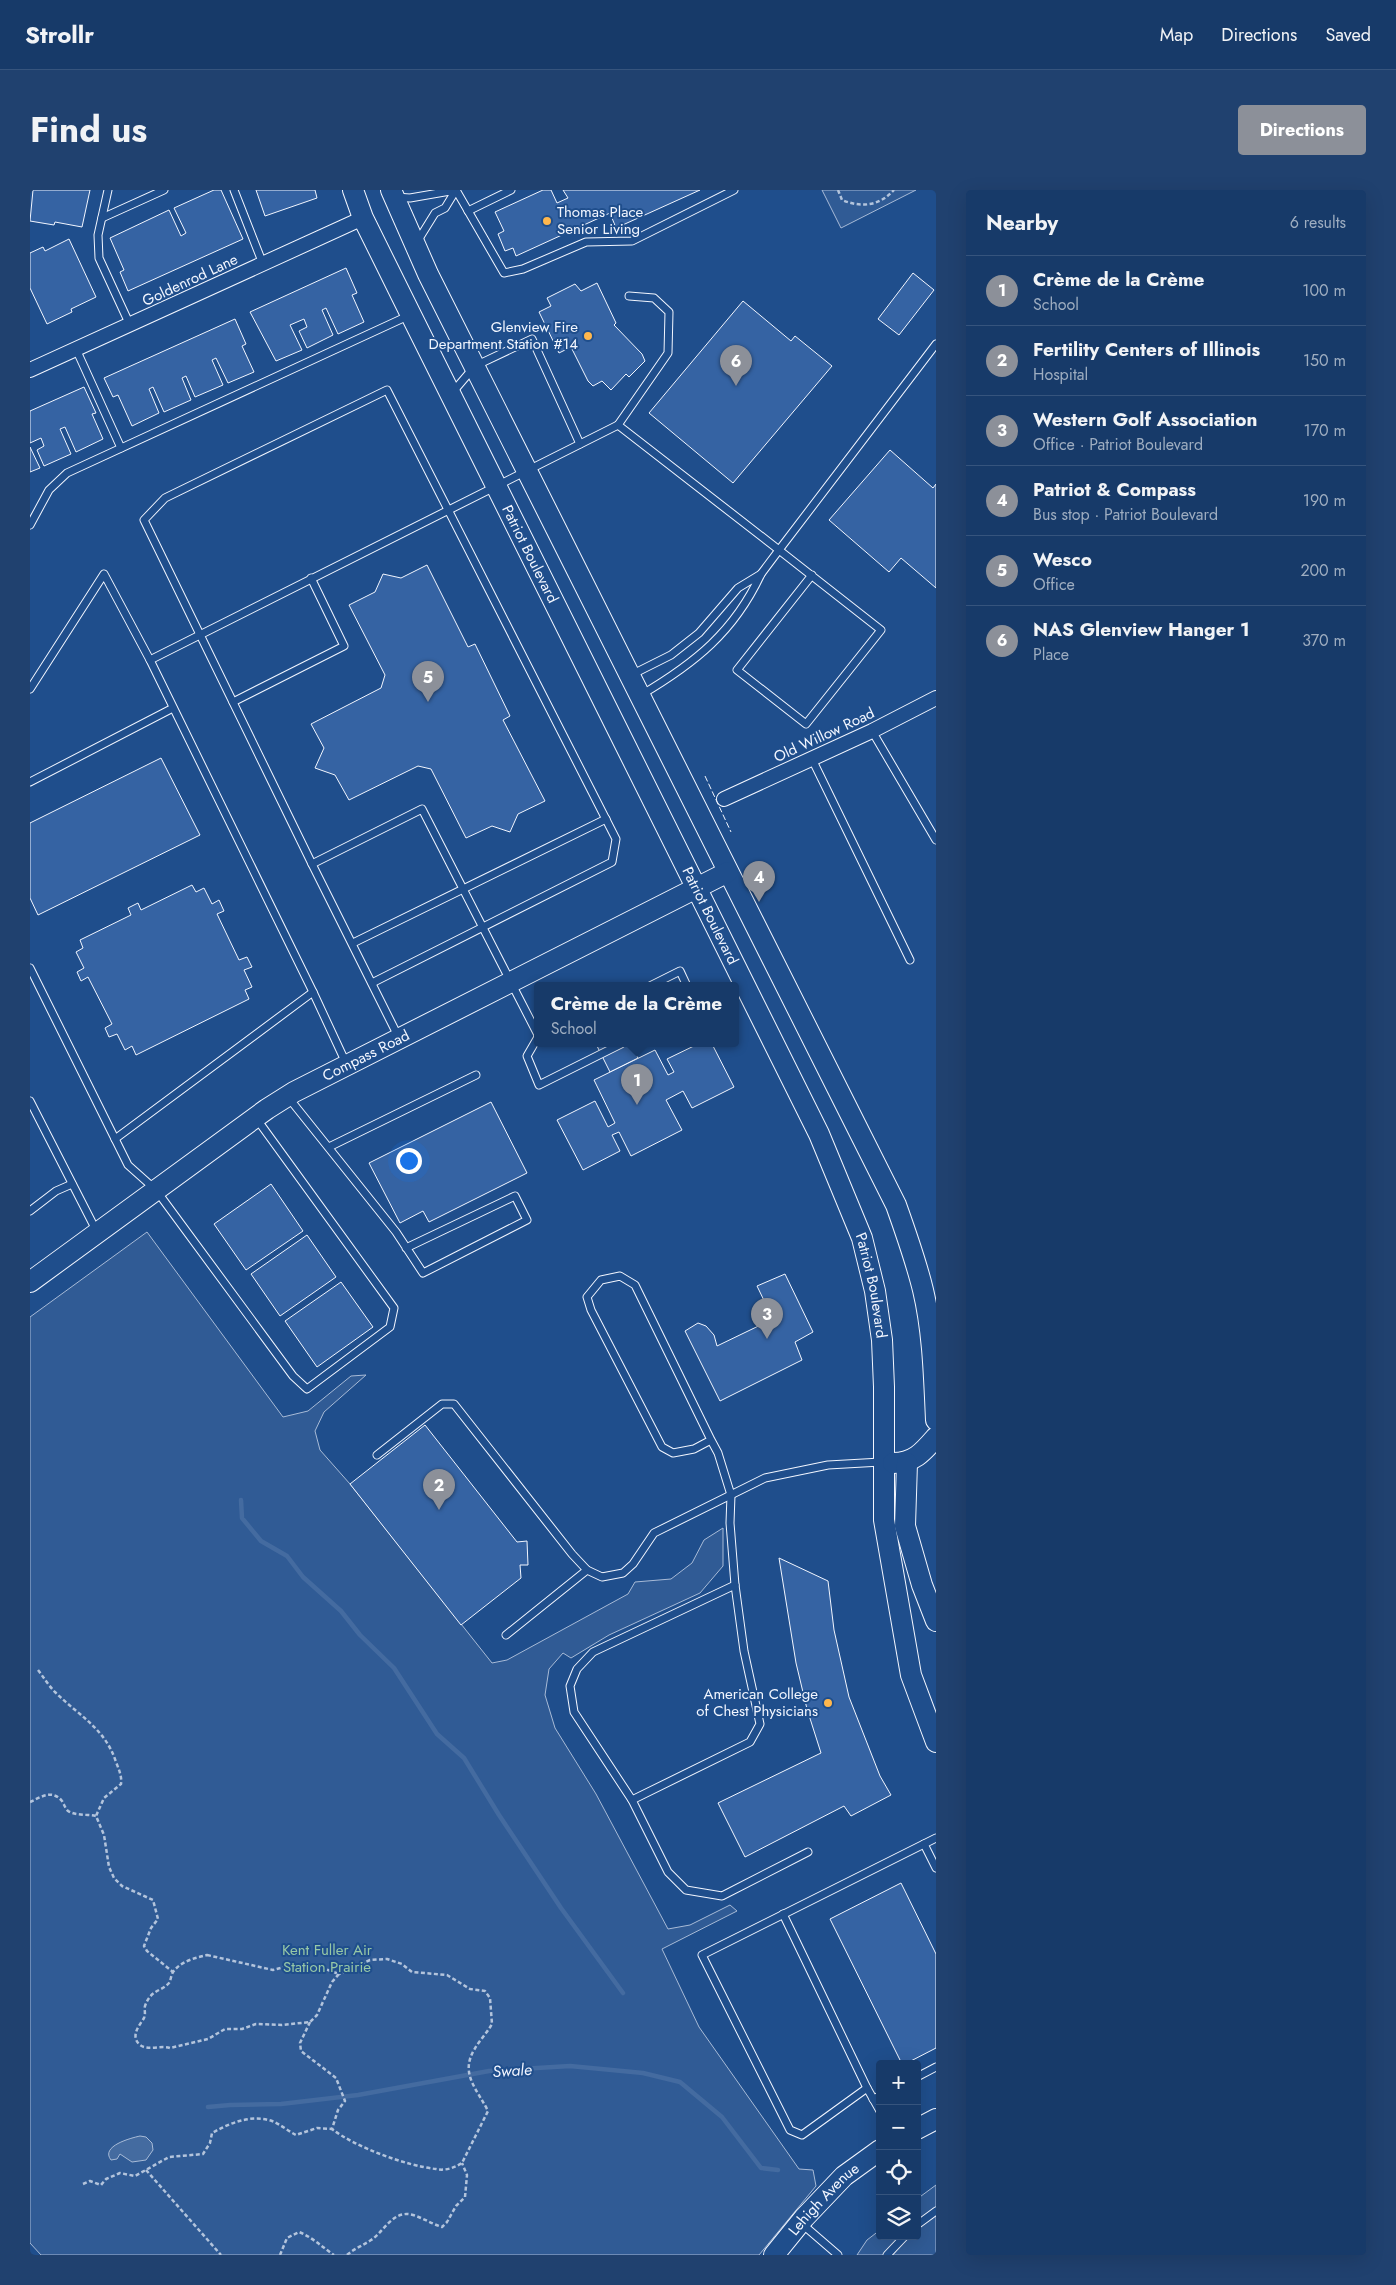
<!DOCTYPE html>
<meta charset="utf-8">
<style>
:root{--surface:#173a69;--page:#20416f;--text:#f1f3f6;--muted:#9eadc0;--line:#36547d;--accent:#8c9099}
body{margin:0;font-family:Jost,sans-serif;background:var(--page);color:var(--text)}
.controls{position:absolute;right:15px;bottom:15px;display:grid;overflow:hidden;border-radius:5px;box-shadow:0 5px 20px #0002}
.controls button{width:45px;height:45px;display:grid;place-items:center;padding:0;border:0;border-bottom:1px solid var(--line);background:var(--surface);color:var(--text);font:25px sans-serif}
.you{position:absolute;left:378px;top:970px;width:18px;height:18px;margin:-12px;border:4px solid #fff;border-radius:50%;background:#1a73e8;box-shadow:0 0 0 8px #1a73e833}
.badge{display:grid;place-items:center;width:32px;height:32px;border-radius:50%;background:var(--accent);color:#fff;font-size:16px;font-weight:700}
.pin{position:absolute;translate:-50% -41px;filter:drop-shadow(0 1px 2px #0008)}
.pin::after{content:'';position:absolute;top:26px;width:18px;height:15px;background:inherit;clip-path:polygon(0 0,100% 0,50% 100%)}
.popup{position:absolute;left:504px;top:792px;width:205px;height:65px;box-sizing:border-box;display:grid;place-content:center;border-radius:5px;background:var(--surface);filter:drop-shadow(0 1px 4px #0005);font-size:16px;white-space:nowrap;color:var(--muted)}
.popup b{font-size:19px;color:var(--text)}
.popup::after{content:'';position:absolute;left:50%;top:100%;margin-left:-10px;border:10px solid transparent;border-top-color:var(--surface)}
.list{margin:0;padding:0;list-style:none}
h2{display:flex;justify-content:space-between;align-items:center;height:65px;margin:0;padding:0 20px;font-size:21px}
h2 small{font-size:16px;font-weight:400;color:var(--muted)}
.list li{display:grid;grid-template-columns:32px 1fr auto;gap:15px;align-items:center;box-sizing:border-box;height:70px;padding:0 20px;border-top:1px solid var(--line)}
.list b{display:block;font-size:19px;white-space:nowrap}
.list p{margin:0;font-size:16px;white-space:nowrap;color:var(--muted)}
.list em{font-size:16px;font-style:normal;color:var(--muted)}
.icon{flex:none;width:28px;height:28px;fill:none;stroke:currentColor;stroke-width:2;stroke-linecap:round;stroke-linejoin:round}
.map{position:relative;flex:none;width:906px;height:2065px;overflow:hidden;border-radius:5px}
header{display:flex;align-items:center;gap:30px;box-sizing:border-box;height:70px;padding:0 25px;background:var(--surface);border-bottom:1px solid var(--line)}
header strong{font-size:24px}
nav{display:flex;gap:28px;margin-inline-start:auto;font-size:18px}
.intro{display:flex;align-items:center;justify-content:space-between;box-sizing:border-box;height:120px;padding:0 30px}
h1{margin:0;font-size:35px}
.button{padding:12px 22px;border-radius:5px;background:var(--accent);color:#fff;font-size:18px;font-weight:700}
main{display:flex;gap:30px;padding:0 30px}
aside{flex:1;background:var(--surface);border-radius:5px;box-shadow:0 5px 20px #0002}
.map>svg:first-child{display:block}
.built{fill:#305b95;stroke:#a8bbd7}
.water{fill:#446ba0;stroke:#a8bbd7}
.lines{fill:none;stroke-linecap:round;stroke-linejoin:round}
.stream{stroke:#446ba0;stroke-width:4.5}
.building{fill:#3563a3;stroke:#f2f6ff}
.lane-casing{stroke:#f2f6ff;stroke-width:9}
.street-casing{stroke:#f2f6ff;stroke-width:16}
.secondary-casing{stroke:#f2f6ff;stroke-width:22}
.path{stroke:#b3c4dc;stroke-width:2.5;stroke-dasharray:4 2.5;stroke-linecap:butt}
.lane{stroke:#1f4e8c;stroke-width:7}
.street{stroke:#1f4e8c;stroke-width:14}
.secondary{stroke:#1f4e8c;stroke-width:20}
.fence{stroke:#f2f6ff;stroke-width:1;stroke-dasharray:6 2.5;stroke-linecap:butt}
.poi-dot{fill:#ffb74d;stroke:#1f4e8c;stroke-width:2}
.labels{text-anchor:middle;stroke-width:4;stroke-linejoin:round;paint-order:stroke}
.poi-label{font-size:15px;fill:#f2f6ff;stroke:#1f4e8c;text-anchor:end}
.street-label{font-size:15px;fill:#f2f6ff;stroke:#1f4e8c}
.park-label{font-size:15px;fill:#97c8a6;stroke:#1f4e8c}
.water-label{font-size:16px;font-style:italic;fill:#f2f6ff;stroke:#1f4e8c}
</style>
<header>
<strong>Strollr</strong>
<nav><a>Map</a><a>Directions</a><a>Saved</a></nav>
</header>
<div class="intro"><h1>Find us</h1><a class="button">Directions</a></div>
<main>
<div class="map">
<svg width="906" height="2065" viewBox="0 0 906 2065">
<rect width="100%" height="100%" fill="#1f4e8c"/>
<g class="built">
<polygon points="792,0 886,0 811,38"/>
<polygon points="117,1042 253,1227 278,1221 321,1186 336,1185 294,1222 285,1241 290,1260 320,1294 462,1473 477,1470 598,1404 605,1392 641,1389 662,1373 674,1350 693,1338 693,1376 670,1403 579,1445 541,1468 533,1463 519,1479 515,1505 525,1538 566,1604 638,1739 660,1735 700,1715 707,1721 632,1759 669,1837 769,1979 783,1980 786,1996 729,2065 11,2065 0,2053 0,1127"/>
<polygon points="906,1995 906,2065 827,2065 837,2050 850,2040 850,2046 887,2046 887,2009"/>
</g>
<path class="water" d="M110,1946l6,1 6,6 1,7 -7,10 -14,2 -12,-8 -3,5 -6,1c-11,-14 20,-22 29,-24z"/>
<g class="lines">
<g class="stream">
<polyline points="211,1310 212,1328 231,1351 257,1366 273,1387 311,1421 330,1445 364,1478 407,1544 434,1568 469,1625 531,1718 593,1803"/>
<polyline points="178,1917 200,1915 251,1914 328,1905 459,1881 540,1876 613,1883 650,1892 692,1927 731,1978 748,1980"/>
</g>
</g>
<g class="building">
<polygon points="3,0 60,0 52,37 25,32 24,35 0,31"/>
<polygon points="184,0 191,0 213,49 98,101 90,82 94,80 80,48 139,20 151,46 156,43 144,18"/>
<polygon points="226,0 285,0 287,8 235,26"/>
<polygon points="513,0 521,0 527,13 538,8 533,0 670,0 586,38 580,23 486,66 483,58 475,61 468,44 474,41 465,22"/>
<polygon points="39,49 66,107 41,119 42,122 17,134 0,98 0,63 13,57 15,61"/>
<polygon points="316,78 327,103 322,105 334,132 308,144 296,118 292,120 303,145 277,158 269,141 277,137 274,129 260,135 272,160 246,171 220,122"/>
<polygon points="883,83 904,100 869,145 848,129"/>
<polygon points="567,93 586,133 584,135 612,164 615,171 599,187 596,184 581,200 572,191 563,196 558,191 541,157 529,163 509,122 521,116 517,108 545,94 551,101"/>
<polygon points="713,111 761,151 765,146 802,176 703,293 619,223"/>
<polygon points="205,129 216,154 212,156 224,182 198,193 186,168 182,170 193,195 165,207 156,186 152,188 161,210 134,222 123,197 119,199 129,223 102,236 88,205 83,207 74,188"/>
<polygon points="54,197 66,223 62,224 73,249 46,262 35,237 30,239 41,264 14,276 7,260 14,256 11,248 0,253 0,221"/>
<polygon points="0,257 10,278 0,282"/>
<polygon points="860,260 903,298 906,294 906,398 871,368 859,382 799,330"/>
<polygon points="397,375 438,457 445,454 480,526 473,530 515,611 488,624 480,642 462,636 436,648 401,579 388,576 319,610 305,585 285,578 294,558 281,534 351,498 355,485 319,415 345,402 353,384 371,388"/>
<polygon points="131,568 170,645 8,725 0,708 0,633"/>
<polygon points="162,695 166,702 174,698 182,714 189,710 194,721 187,724 209,770 217,767 222,777 214,780 222,797 215,800 219,809 106,865 102,856 95,860 87,844 79,847 75,838 82,834 58,787 51,791 47,782 54,778 46,762 53,758 50,750 101,725 98,718 108,713 111,720"/>
<polygon points="566,854 600,854 608,868 580,882"/>
<polygon points="668,854 682,854 704,897 662,918 653,901 636,910 652,940 601,966 589,942 582,945 590,961 553,980 527,930 565,911 578,937 585,933 564,890 625,860 638,885 644,882 637,869"/>
<polygon points="461,912 497,983 399,1032 393,1021 370,1033 339,973"/>
<polygon points="241,994 273,1041 216,1080 184,1034"/>
<polygon points="277,1045 306,1087 250,1126 221,1084"/>
<polygon points="755,1084 783,1142 765,1152 772,1170 690,1211 655,1141 668,1133 676,1136 684,1145 687,1156 743,1129 727,1096"/>
<polygon points="311,1092 343,1137 287,1177 255,1131"/>
<polygon points="395,1235 487,1352 497,1351 498,1375 490,1375 491,1388 431,1435 320,1294"/>
<polygon points="749,1368 798,1391 804,1440 819,1507 850,1586 861,1605 821,1626 814,1616 715,1667 688,1613 791,1563 777,1519 766,1473"/>
<polygon points="871,1693 906,1764 906,1858 875,1874 872,1874 800,1729"/>
</g>
<g class="lines">
<defs>
<g id="lane">
<polyline points="78,0 68,45 69,68 100,135"/>
<polyline points="204,0 233,74"/>
<polyline points="426,0 474,83 493,79 556,52 602,51 704,0"/>
<polyline points="366,7 380,8 426,0 415,18 405,23 387,52"/>
<polyline points="438,21 481,0"/>
<polyline points="72,28 134,0"/>
<polyline points="46,159 91,258"/>
<polyline points="422,203 445,176 502,149 550,254"/>
<polyline points="588,235 638,163 639,122 624,108 599,106"/>
<polyline points="0,335 19,300 37,283 380,125"/>
<polyline points="731,384 749,360 851,440 776,534 707,480 782,385"/>
<path d="M601,485l40,-20 28,-22 39,-45 23,-14c-27,58 -66,89 -120,121"/>
<polyline points="0,499 74,384 120,470"/>
<polyline points="203,512 314,456 281,388"/>
<polyline points="842,541 906,650"/>
<polyline points="782,569 880,770"/>
<polyline points="0,592 143,518"/>
<polyline points="282,674 114,330 135,308 357,200 586,649 582,672 342,793"/>
<polyline points="323,753 576,629"/>
<polyline points="0,778 98,975 126,1000 263,1186 277,1199 360,1137 364,1118 226,928"/>
<polyline points="620,796 650,781 657,796"/>
<polyline points="283,802 120,470 588,235 749,360 906,154"/>
<polyline points="508,847 497,866 509,895 591,854"/>
<polyline points="369,848 282,674 392,619 508,845"/>
<polyline points="258,907 366,1042 393,1083 497,1030 485,1006 376,1058"/>
<polyline points="0,911 67,1042"/>
<polyline points="85,949 283,802 316,873"/>
<polyline points="299,957 446,885"/>
<polyline points="0,1021 26,1001 42,994"/>
<polyline points="681,1250 664,1259 643,1263 632,1257 561,1120 557,1107 571,1090 590,1086 605,1095 681,1250 688,1263 701,1305 700,1333 705,1395 714,1461 730,1534 720,1552 602,1610 638,1682 656,1700 692,1706 778,1662"/>
<polyline points="347,1265 412,1214 424,1214 542,1364 557,1380 572,1387 593,1383 603,1374 624,1343 735,1288 798,1275 851,1272"/>
<polyline points="476,1445 557,1380"/>
<polyline points="602,1610 544,1522 540,1496 547,1479 563,1462 705,1395"/>
<polyline points="894,1654 906,1678"/>
<polyline points="753,1724 837,1898"/>
<polyline points="887,1887 906,1877"/>
<polyline points="843,1909 850,1906"/>
<polyline points="850,1921 837,1898 772,1945 760,1940 672,1765 906,1648"/>
<polyline points="771,2033 808,2065"/>
<polyline points="887,2035 906,2021"/>
<polyline points="857,2065 875,2046"/>
</g>
<g id="street">
<polyline points="0,180 333,28"/>
<polyline points="694,609 842,541 906,508"/>
</g>
<g id="secondary">
<path id="s1" d="M323,0l10,28 48,97 408,819 43,104 13,53 7,49 2,47v133l27,155 25,67"/>
<path d="M361,0l37,84 468,931c10,28 20,56 27,85 10,42 11,87 13,130"/>
<path id="s2" d="M0,1092l237,-173 27,-17 434,-220"/>
<path d="M863,1273c21,0 30,-11 43,-26"/>
<polyline points="877,1273 875,1336 892,1395 906,1431"/>
<polyline points="887,1939 906,1929"/>
<path id="s3" d="M744,2065l30,-37 40,-42 36,-26"/>
</g>
</defs>
<use href="#lane" class="lane-casing"/>
<use href="#street" class="street-casing"/>
<use href="#secondary" class="secondary-casing"/>
<g class="path">
<path d="M808,0l4,10c20,8 37,6 52,-10"/>
<path d="M8,1480c6,8 11,16 17,22 24,24 50,36 61,70 3,8 6,14 5,22l-17,14 -8,18"/>
<path d="M0,1612c11,-5 22,-13 32,-1 2,3 3,7 6,10 8,5 19,3 28,5l8,19 5,32 5,11 8,8 31,14 5,19 -7,9 -7,18 3,5 26,21"/>
<path d="M177,1765l66,15 11,-3 11,3 22,-4 22,8 -7,8 -15,33 -7,7 -28,3 -26,-1 -14,5h-17l-17,10 -38,9c-9,-3 -22,3 -30,-3 -10,-9 -1,-19 4,-27 2,-4 0,-8 1,-12 6,-17 16,-14 24,-23 2,-3 2,-8 4,-11 8,-11 22,-14 34,-17z"/>
<path d="M280,1832l-10,21 1,8 35,27 9,23 -7,9 -6,19c23,18 75,37 104,40 9,2 18,-1 26,-6l26,-52c-11,-22 -28,-37 -14,-61 5,-9 13,-17 18,-26l-2,-26 -5,-7 -15,-2 -23,-14 -35,-3 -10,-8 -15,-5 -17,1 -31,14"/>
<polyline points="116,1980 191,2065"/>
<path d="M53,1994l7,-3 11,4 5,-6 14,-6 15,3 34,-19 34,-3 7,-11 2,-10c18,-10 39,-19 60,-12 8,3 16,10 24,14l21,-7 15,1"/>
<path d="M250,2065l7,-17 12,-6c13,5 23,15 35,23"/>
<path d="M317,2065c8,-7 15,-9 24,-15 13,-8 22,-31 42,-25 10,3 19,9 29,12l5,-5 9,-16 9,-9 2,-22 -5,-12"/>
</g>
<use href="#lane" class="lane"/>
<use href="#street" class="street"/>
<use href="#secondary" class="secondary"/>
<polyline class="fence" points="675,586 701,642"/>
</g>
<g class="poi-dot">
<circle cx="517" cy="31" r="5"/>
<circle cx="558" cy="146" r="5"/>
<circle cx="798" cy="1513" r="5"/>
</g>
<g class="labels">
<g class="poi-label">
<text x="527" y="27" text-anchor="start">Thomas Place<tspan x="527" dy="17">Senior Living</tspan></text>
<text x="548" y="142">Glenview Fire<tspan x="548" dy="17">Department Station #14</tspan></text>
<text x="788" y="1509">American College<tspan x="788" dy="17">of Chest Physicians</tspan></text>
</g>
<g class="street-label">
<text transform="translate(160 90) rotate(-25)" y="5">Goldenrod Lane</text>
<text dy="5" stroke="none"><textPath href="#s1" startOffset="405">Patriot Boulevard</textPath></text>
<text transform="translate(794 545) rotate(-25)" y="5">Old Willow Road</text>
<text dy="5" stroke="none"><textPath href="#s1" startOffset="809">Patriot Boulevard</textPath></text>
<text dy="5" stroke="none"><textPath href="#s2" startOffset="406">Compass Road</textPath></text>
<text dy="5" stroke="none"><textPath href="#s1" startOffset="1214">Patriot Boulevard</textPath></text>
<text dy="5" stroke="none"><textPath href="#s3" startOffset="75">Lehigh Avenue</textPath></text>
</g>
<g class="park-label">
<text x="297" y="1765">Kent Fuller Air<tspan x="297" dy="17">Station Prairie</tspan></text>
</g>
<g class="water-label">
<text transform="translate(482 1880) rotate(-4)" y="6">Swale</text>
</g>
</g>
</svg>
<div class="controls">
<button>+</button>
<button>−</button>
<button><svg class="icon" aria-label="locate" viewBox="0 0 24 24"><circle cx="12" cy="12" r="6"/><path d="M12 2v4M12 18v4M2 12h4M18 12h4"/></svg></button>
<button><svg class="icon" aria-label="layers" viewBox="0 0 24 24"><path d="M12 4l9 5-9 5-9-5zM3 14l9 5 9-5"/></svg></button>
</div>
<div class="you"></div>
<div class="pin badge" style="left:607px;top:915px">1</div>
<div class="popup"><b>Crème de la Crème</b>School</div>
<div class="pin badge" style="left:409px;top:1320px">2</div>
<div class="pin badge" style="left:737px;top:1149px">3</div>
<div class="pin badge" style="left:729px;top:712px">4</div>
<div class="pin badge" style="left:398px;top:512px">5</div>
<div class="pin badge" style="left:706px;top:196px">6</div>
</div>
<aside>
<h2>Nearby<small>6 results</small></h2>
<ul class="list">
<li><span class="badge">1</span><div><b>Crème de la Crème</b><p>School</p></div><em>100 m</em></li>
<li><span class="badge">2</span><div><b>Fertility Centers of Illinois</b><p>Hospital</p></div><em>150 m</em></li>
<li><span class="badge">3</span><div><b>Western Golf Association</b><p>Office · Patriot Boulevard</p></div><em>170 m</em></li>
<li><span class="badge">4</span><div><b>Patriot &amp; Compass</b><p>Bus stop · Patriot Boulevard</p></div><em>190 m</em></li>
<li><span class="badge">5</span><div><b>Wesco</b><p>Office</p></div><em>200 m</em></li>
<li><span class="badge">6</span><div><b>NAS Glenview Hanger 1</b><p>Place</p></div><em>370 m</em></li>
</ul>
</aside>
</main>
